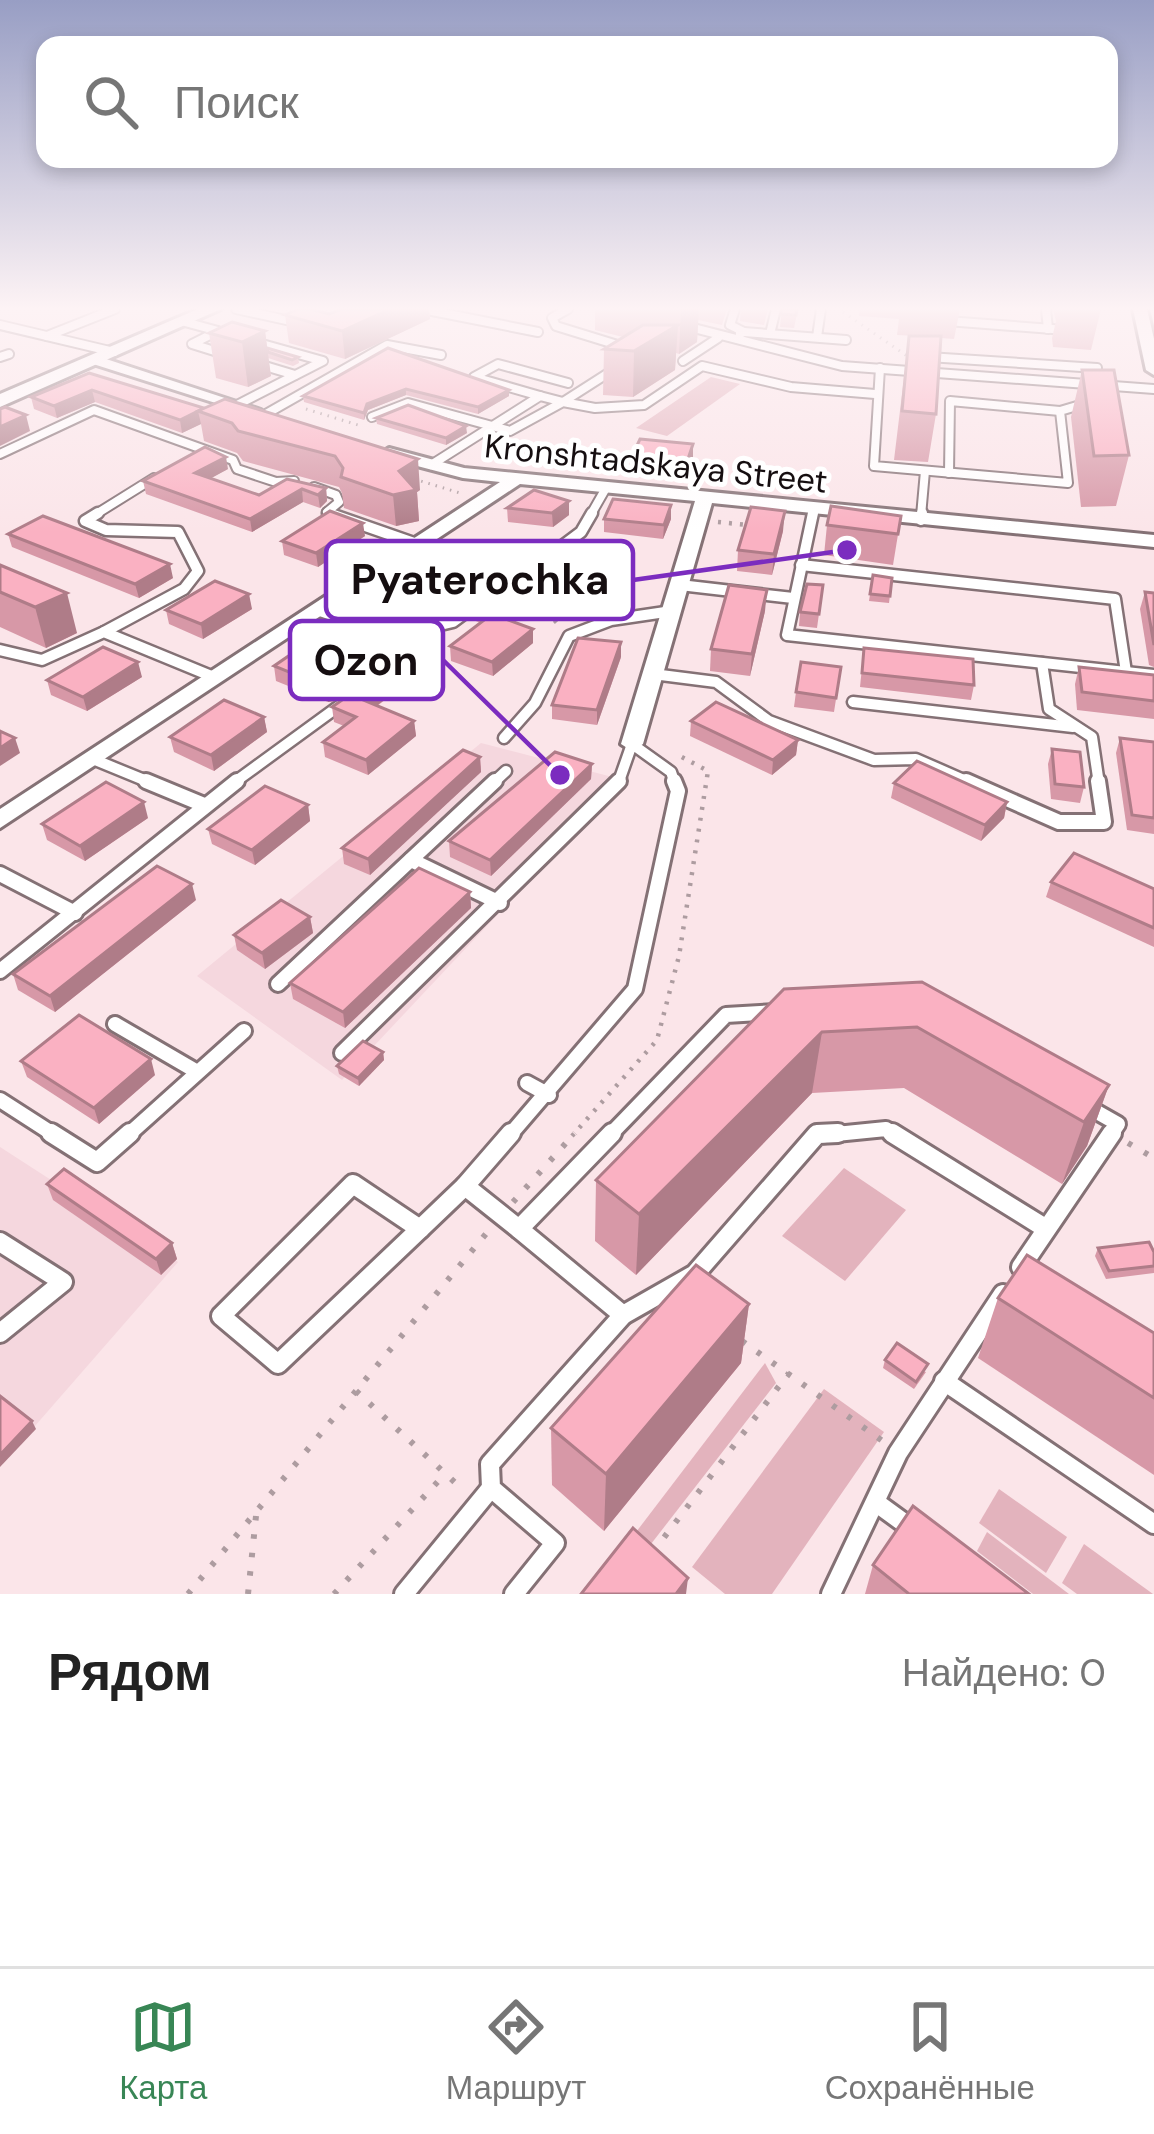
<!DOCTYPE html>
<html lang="ru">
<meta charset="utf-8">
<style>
:root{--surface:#fff;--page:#f2f2f2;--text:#222;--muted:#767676;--line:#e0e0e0;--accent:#388655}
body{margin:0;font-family:"DM Sans",sans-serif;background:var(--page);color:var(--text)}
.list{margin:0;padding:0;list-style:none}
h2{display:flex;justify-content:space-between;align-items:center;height:156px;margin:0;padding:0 48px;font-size:51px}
h2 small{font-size:39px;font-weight:400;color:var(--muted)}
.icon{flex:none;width:66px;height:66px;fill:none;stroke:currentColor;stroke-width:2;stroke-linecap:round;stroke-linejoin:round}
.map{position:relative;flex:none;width:1154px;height:1594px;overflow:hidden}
.search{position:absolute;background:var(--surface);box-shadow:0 6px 18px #0003;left:36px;right:36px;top:36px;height:132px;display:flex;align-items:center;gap:30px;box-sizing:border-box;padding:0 42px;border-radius:24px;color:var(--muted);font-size:45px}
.sheet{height:372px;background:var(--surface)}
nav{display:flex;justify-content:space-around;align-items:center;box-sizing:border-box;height:168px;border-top:3px solid var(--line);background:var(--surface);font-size:33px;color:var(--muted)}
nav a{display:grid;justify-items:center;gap:6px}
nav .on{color:var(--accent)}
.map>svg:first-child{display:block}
.built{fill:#f5d7de}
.green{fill:#e3b3bd}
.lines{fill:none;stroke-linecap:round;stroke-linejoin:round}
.service-far3-casing{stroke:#847175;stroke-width:12}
.service-far2-casing{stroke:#847175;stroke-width:15}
.service-far1-casing{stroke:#847175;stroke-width:20}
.service-casing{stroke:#847175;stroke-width:24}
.minor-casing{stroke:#847175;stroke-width:6}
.tertiary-casing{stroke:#847175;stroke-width:6}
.path-far2{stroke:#ad9ca0;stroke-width:3;stroke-dasharray:1.5 6;stroke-linecap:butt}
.path-far1{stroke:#ad9ca0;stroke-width:4.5;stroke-dasharray:3 8;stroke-linecap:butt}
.path{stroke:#ad9ca0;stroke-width:6;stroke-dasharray:4.5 14;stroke-linecap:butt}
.service-far3{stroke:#fff;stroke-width:8}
.service-far2{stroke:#fff;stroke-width:10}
.service-far1{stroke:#fff;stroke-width:14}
.service{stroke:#fff;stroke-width:18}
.minor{fill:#fff;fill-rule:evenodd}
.tertiary{fill:#fff;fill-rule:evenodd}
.wall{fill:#d798a7}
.shaded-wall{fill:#af7c88}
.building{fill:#fab1c2;stroke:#af7c88;stroke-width:3}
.labels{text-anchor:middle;stroke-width:10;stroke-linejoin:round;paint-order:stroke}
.far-street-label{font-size:33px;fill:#150e10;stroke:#fff}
.leader{fill:none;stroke:#7b2cbf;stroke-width:4.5}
.callout-dot{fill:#7b2cbf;stroke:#fff;stroke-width:4.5}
.callout{fill:#fff;stroke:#7b2cbf;stroke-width:4.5}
.callout-label{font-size:42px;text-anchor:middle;font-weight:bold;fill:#150e10}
</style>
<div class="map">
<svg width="1154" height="1594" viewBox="0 0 1154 1594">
<rect width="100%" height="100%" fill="#fbe5e9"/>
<g class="built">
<polygon points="481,743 624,780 342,1080 197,976"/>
<polygon points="0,1147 178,1262 0,1466"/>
</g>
<g class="green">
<polygon points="711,377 740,384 667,436 636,428"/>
<polygon points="844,1168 906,1210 845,1281 782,1236"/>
<polygon points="765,1363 776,1383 644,1553 630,1540"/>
<polygon points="824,1389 884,1432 772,1594 725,1594 692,1567"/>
<polygon points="999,1489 1067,1537 1046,1573 979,1523"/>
<polygon points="987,1532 1069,1594 1033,1594 977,1551"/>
<polygon points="1084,1544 1153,1594 1077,1594 1062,1583"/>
</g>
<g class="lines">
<defs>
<g id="service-far3">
<polyline points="236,309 300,323"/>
<polyline points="422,309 538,332"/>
<polyline points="568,309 552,318 556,326 624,347"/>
<polyline points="735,309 730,325 744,332 740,334"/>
<polyline points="936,309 934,320 1066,330"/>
<polyline points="1046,309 1048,329"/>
<polyline points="185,322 218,331 192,344 224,354"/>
<polyline points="0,325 114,352"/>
<polyline points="682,325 842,366 1154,389"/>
<polyline points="744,332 846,340"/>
<polyline points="770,334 776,309"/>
<polyline points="47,336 115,309"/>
<polyline points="817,337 821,309"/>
<polyline points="0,357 9,354"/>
<polyline points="928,357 1097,368"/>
<polyline points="683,361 718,338"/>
<polyline points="255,363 295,375"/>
<polyline points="880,368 874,466 1068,483 1060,411 1087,403"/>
<polyline points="540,396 474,377 498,364 568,383"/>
<polyline points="237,405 323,361 255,342"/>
<polyline points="266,414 387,345 441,355"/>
<polyline points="372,417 408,403 510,431 563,402 595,408 644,405 702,366 791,387 875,394"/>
<polyline points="0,454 94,410 233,460 237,469 276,482 294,481"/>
<polyline points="431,465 540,396 563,402 613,370"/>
<polyline points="949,473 950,401 1060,411"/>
<polyline points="314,487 336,495 339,502 327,512 331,516"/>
<polyline points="93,516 154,478"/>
<polyline points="590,516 606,488"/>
<polyline points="813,516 814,509"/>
<polyline points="921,516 925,471"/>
</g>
<g id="service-far2">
<polyline points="98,513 85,521 106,530 178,532 198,571 184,589 104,632"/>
<polyline points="328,513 417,544"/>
<polyline points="813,513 787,635 1154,675"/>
<polyline points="921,520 922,513"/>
<polyline points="537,565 581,532 592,513"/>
<polyline points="801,565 1115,599 1126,672"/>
<polyline points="680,585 793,598"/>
<polyline points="317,610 394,636"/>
<polyline points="0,650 42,660 104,632 216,678"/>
<polyline points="377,659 394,636 453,622 495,591"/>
<polyline points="1042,663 1049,709 1092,737 1099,784"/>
<polyline points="653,674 716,682 769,721 874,760 916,759 973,784"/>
<polyline points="853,702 1073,727"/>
<polyline points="504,738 535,703 569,636 611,620 672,611"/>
<polyline points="93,759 154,784"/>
<polyline points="232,784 339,706"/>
<polyline points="492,784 506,771"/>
<polyline points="618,784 632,744 671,772 675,784"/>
</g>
<g id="service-far1">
<polyline points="146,781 204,805"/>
<polyline points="966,781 1059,822 1104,822 1098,781"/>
<polyline points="411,860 500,903"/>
<polyline points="0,874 75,913"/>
<polyline points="0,971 237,781"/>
<polyline points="278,984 495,781"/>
<polyline points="115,1024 194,1070"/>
<polyline points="342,1053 619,781"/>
<polyline points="527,1083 549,1095"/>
<polyline points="0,1100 56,1136"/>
<polyline points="1088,1107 1118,1124 1110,1136"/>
<polyline points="127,1136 244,1031"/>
<polyline points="509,1136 635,989 678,791 674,781"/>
<polyline points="609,1136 726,1015 776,1012"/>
<polyline points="816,1136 886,1129 896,1136"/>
</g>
<g id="service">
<polyline points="51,1133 97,1162 130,1133"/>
<polyline points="511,1133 465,1186 519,1229 612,1133"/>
<polyline points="892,1133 1045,1228"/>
<polygon points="353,1184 420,1229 278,1364 221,1316"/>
<polyline points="420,1229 465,1186"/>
<polyline points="519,1229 623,1315"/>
<polyline points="0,1242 63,1282 0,1333"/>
<polyline points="1021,1267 1112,1133"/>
<polyline points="944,1381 1154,1524"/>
<polyline points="878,1504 911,1528"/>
<polyline points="404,1594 491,1488"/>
<polyline points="514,1594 555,1543 491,1488 490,1464 623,1315 695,1274 817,1134 838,1133"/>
<polyline points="831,1594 898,1453 1003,1294"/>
</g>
<g id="minor">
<polygon points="1133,309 1147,309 1154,339 1154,375 1146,370"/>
<polygon points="90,357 100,357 261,410 247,413 90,363"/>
<polygon points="389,448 464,468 1154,535 1154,547 712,503 643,744 632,751 621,744 695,501 520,484 0,828 0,809 500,482 463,478 383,457 381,453"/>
</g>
<polygon id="tertiary" points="198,309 221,309 0,407 0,394"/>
</defs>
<use href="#service-far3" class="service-far3-casing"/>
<use href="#service-far2" class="service-far2-casing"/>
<use href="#service-far1" class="service-far1-casing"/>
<use href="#service" class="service-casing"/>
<use href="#minor" class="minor-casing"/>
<use href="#tertiary" class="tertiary-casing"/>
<g class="path-far2">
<polyline points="843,312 907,356"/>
<polyline points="306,409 358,425"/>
<polyline points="414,479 460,493"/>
</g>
<g class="path-far1">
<polyline points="718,522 748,525"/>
<polyline points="517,580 558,624"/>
<polyline points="347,696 366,672"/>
<polyline points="572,1136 657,1040 679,956 708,771 680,756"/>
</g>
<g class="path">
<polyline points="1128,1143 1154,1158"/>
<polyline points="513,1202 575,1133"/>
<polyline points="742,1341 884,1442"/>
<polyline points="356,1391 462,1489"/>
<polyline points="653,1552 789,1373"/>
<polyline points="188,1594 490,1229"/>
<polyline points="248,1594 256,1516"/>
<polyline points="334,1594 444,1475"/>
</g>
<use href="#service-far3" class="service-far3"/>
<use href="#service-far2" class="service-far2"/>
<use href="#service-far1" class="service-far1"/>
<use href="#service" class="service"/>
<use href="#minor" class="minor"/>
<use href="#tertiary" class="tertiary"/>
</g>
<g class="wall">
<polygon points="342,309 429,309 430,319 345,359 289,343 285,315 329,314"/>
<polygon points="595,309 727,309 722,325 698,320 697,342 679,354 676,353 675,370 633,397 603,395 604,349 623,337 595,330"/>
<polygon points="741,309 768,309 764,325 740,321"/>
<polygon points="782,309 798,309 794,328 780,327"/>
<polygon points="860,309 960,309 954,339 941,338 936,414 928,462 894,460 909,336 917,336 897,335 899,319 859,316"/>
<polygon points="1053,309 1101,309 1091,350 1053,347 1052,338 1056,321"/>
<polygon points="265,331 267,348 298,357 299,363 293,366 268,358 271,376 248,387 216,378 209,333"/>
<polygon points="388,348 509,390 509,396 478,414 406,395 368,410 364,420 304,402 303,396"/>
<polygon points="1082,370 1129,455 1116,506 1081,507 1071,417"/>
<polygon points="89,373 204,408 225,399 420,490 417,492 419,521 396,526 344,508 342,493 339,487 243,461 237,453 204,441 201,424 182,433 95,402 57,418 34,409 31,397"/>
<polygon points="376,418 467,433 446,445 377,424"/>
<polygon points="632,456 693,457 686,475 632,469"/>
<polygon points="228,469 210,478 259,495 287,479 326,488 327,501 320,508 303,502 252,532 146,494 143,481"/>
<polygon points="507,508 569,515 553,527 508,522"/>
<polygon points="901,516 893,565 824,555 827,525"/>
<polygon points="604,519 671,519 663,539 604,532"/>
<polygon points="783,531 772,575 737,571 738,550"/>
<polygon points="8,534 173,578 139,598 12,547"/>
<polygon points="365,536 318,567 284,555 282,541"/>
<polygon points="0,565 77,633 46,648 0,627"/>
<polygon points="626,567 593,594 555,582 555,568"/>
<polygon points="873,575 892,578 889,603 869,601"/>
<polygon points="397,583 485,586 451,611 398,597"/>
<polygon points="823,585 817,628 799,626 800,612"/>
<polygon points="1145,592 1154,593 1154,667 1149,665 1140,609"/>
<polygon points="518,597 493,615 533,643 493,676 451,661 450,646 481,623 473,620 472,613"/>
<polygon points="252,609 203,639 169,624 166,610"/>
<polygon points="765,611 750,676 710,671 711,649"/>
<polygon points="864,648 974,685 971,700 860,687"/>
<polygon points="621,657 597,725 552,719 552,705"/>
<polygon points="274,666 410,681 377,706 414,721 416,736 368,775 325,757 323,742 344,726 334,722 332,707 342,700 328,702 276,681"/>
<polygon points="841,667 834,712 794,707 796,692"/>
<polygon points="1079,667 1154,675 1154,719 1077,710 1075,684"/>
<polygon points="142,677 87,711 51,695 47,680"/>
<polygon points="264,717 267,732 214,771 174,752 170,737"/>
<polygon points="691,721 798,740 796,755 772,775 690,736"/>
<polygon points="1120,738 1154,742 1154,834 1127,830 1116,753"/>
<polygon points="1052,749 1084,787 1080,803 1051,799 1048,764"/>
<polygon points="480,757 481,772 370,875 344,864 342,848"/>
<polygon points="592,764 591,779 491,876 450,857 449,841"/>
<polygon points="894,783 1007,802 1004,818 981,841 891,798"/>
<polygon points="308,805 310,821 255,865 212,844 208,829"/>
<polygon points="148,818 85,861 47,840 42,824"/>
<polygon points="1051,882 1154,889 1154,947 1046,897"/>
<polygon points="470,892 471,908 345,1028 293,999 290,983"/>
<polygon points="196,900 55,1012 18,990 13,974"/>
<polygon points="310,917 313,933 265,969 237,950 234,935"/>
<polygon points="922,982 1109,1085 1087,1146 1062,1184 904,1088 812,1093 636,1275 595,1241 596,1180 784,989"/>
<polygon points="383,1052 384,1060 359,1086 339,1074 337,1066"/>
<polygon points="21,1061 155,1075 99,1124 27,1077"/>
<polygon points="47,1184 172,1243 177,1259 161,1275 53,1200"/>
<polygon points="1098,1248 1154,1252 1154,1273 1106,1279 1095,1256"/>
<polygon points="998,1298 1154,1333 1154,1475 978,1358"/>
<polygon points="749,1304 741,1363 604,1531 552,1485 551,1428"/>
<polygon points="885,1360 926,1372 914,1389 883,1368"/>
<polygon points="873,1565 1029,1594 865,1594"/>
</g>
<g class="shaded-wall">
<polygon points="390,309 429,309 430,319 345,359 342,331"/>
<polygon points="681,309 699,309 697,342 679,354"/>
<polygon points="678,325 675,370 633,397 634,351"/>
<polygon points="265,331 271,376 248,387 242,342"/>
<polygon points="406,389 406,395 368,410 364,420 364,413 367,404"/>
<polygon points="92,390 95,402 57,418 54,406"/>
<polygon points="509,390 509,396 478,414 478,407"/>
<polygon points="198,411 201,424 182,433 180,420"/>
<polygon points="26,415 30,431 0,446 0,427"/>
<polygon points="466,426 467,433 446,445 446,438"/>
<polygon points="693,444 693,457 686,475 687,462"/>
<polygon points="226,457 228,469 197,486 195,473"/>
<polygon points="418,459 420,490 417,492 419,521 396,526 393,495 399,471"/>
<polygon points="326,488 327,501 320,508 318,495"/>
<polygon points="302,489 303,502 252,532 250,519"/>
<polygon points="569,501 569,515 553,527 552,513"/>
<polygon points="671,505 671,519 663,539 664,525"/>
<polygon points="785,511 783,531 772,575 774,554"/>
<polygon points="363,523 365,536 318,567 316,553"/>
<polygon points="626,553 626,567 593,594 593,580"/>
<polygon points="170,564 173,578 139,598 135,584"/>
<polygon points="485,572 485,586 451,611 450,597"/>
<polygon points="517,590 518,597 482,623 482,616"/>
<polygon points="767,590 765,611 750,676 752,654"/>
<polygon points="67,593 77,633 46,648 35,607"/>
<polygon points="249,594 252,609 203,639 201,624"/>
<polygon points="533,629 533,643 493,676 492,662"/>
<polygon points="621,642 621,657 597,725 597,710"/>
<polygon points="138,662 142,677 87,711 83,697"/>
<polygon points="409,666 410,681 364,715 363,700"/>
<polygon points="344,685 346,699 328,702 326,687"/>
<polygon points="264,717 267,732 214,771 211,755"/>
<polygon points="414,721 416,736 368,775 366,760"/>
<polygon points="15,738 20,753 0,766 0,748"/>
<polygon points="798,740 796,755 772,775 773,760"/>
<polygon points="480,757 481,772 370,875 368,859"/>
<polygon points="592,764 591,779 491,876 490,860"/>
<polygon points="144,802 148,818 85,861 80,846"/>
<polygon points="1007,802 1004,818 981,841 985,825"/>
<polygon points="308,805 310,821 255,865 252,850"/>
<polygon points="192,884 196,900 55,1012 50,996"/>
<polygon points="470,892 471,908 345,1028 343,1012"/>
<polygon points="310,917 313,933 265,969 262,953"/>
<polygon points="822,1032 812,1093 636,1275 639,1214"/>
<polygon points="383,1052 384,1060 359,1086 358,1078"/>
<polygon points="151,1059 155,1075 99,1124 94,1108"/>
<polygon points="1109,1085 1087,1146 1062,1184 1084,1122"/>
<polygon points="172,1243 177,1259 161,1275 156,1259"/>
<polygon points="749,1304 741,1363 604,1531 606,1474"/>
<polygon points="32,1421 36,1429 0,1467 0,1455"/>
<polygon points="688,1578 686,1594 676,1594"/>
</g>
<g class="building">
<polygon points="298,309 310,309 329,314 342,309 390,309 342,331 285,315"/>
<polygon points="782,309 797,309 796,315 781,314"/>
<polygon points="232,322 265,331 242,342 209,333"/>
<polygon points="643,325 678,325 634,351 604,349"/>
<polygon points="909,336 941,336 936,414 902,411"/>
<polygon points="267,348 298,357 292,360 268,352"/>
<polygon points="388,348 509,390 478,407 406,389 367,404 364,413 303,396"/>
<polygon points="1082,370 1114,370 1129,455 1094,456"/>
<polygon points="89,373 204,408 180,420 92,390 54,406 31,397"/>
<polygon points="225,399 418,459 399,471 416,490 393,495 341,477 343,468 335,456 238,431 232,423 198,411"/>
<polygon points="408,405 466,426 446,438 376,418"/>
<polygon points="5,407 26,415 0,427 0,409"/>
<polygon points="640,439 693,444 687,462 632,456"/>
<polygon points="205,447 226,457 195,473 259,495 287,479 326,488 318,495 302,489 250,519 143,481"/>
<polygon points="534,490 569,501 552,513 507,508"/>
<polygon points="613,499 671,505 664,525 604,519"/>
<polygon points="831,506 901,516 898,534 827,525"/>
<polygon points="751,507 785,511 774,554 738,550"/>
<polygon points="330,511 363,523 316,553 282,541"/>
<polygon points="43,516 170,564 135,584 8,534"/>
<polygon points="0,565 67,593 35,607 0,592"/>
<polygon points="873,575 892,578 890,596 870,594"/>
<polygon points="215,581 249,594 201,624 166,610"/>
<polygon points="807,584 823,585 819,614 800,612"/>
<polygon points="729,585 767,590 752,654 711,649"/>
<polygon points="1145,592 1154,593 1154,645"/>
<polygon points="492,614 533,629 492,662 450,646"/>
<polygon points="322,633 409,666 363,700 414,721 366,760 323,742 356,717 332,707 348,696 344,685 326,687 274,666"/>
<polygon points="578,638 621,642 597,710 552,705"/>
<polygon points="103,647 138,662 83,697 47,680"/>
<polygon points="864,648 973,659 974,685 862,673"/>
<polygon points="801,662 841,667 836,698 796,692"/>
<polygon points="1079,667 1154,675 1154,701 1082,692"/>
<polygon points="224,700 264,717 211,755 170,737"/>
<polygon points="716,702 798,740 773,760 691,721"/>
<polygon points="0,731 15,738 0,748"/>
<polygon points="1120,738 1154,742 1154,818 1132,815"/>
<polygon points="1052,749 1080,752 1084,787 1055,784"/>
<polygon points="463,750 480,757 368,859 342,848"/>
<polygon points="555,752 592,764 490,860 449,841"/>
<polygon points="917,761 1007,802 985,825 894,783"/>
<polygon points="106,782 144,802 80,846 42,824"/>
<polygon points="265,786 308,805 252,850 208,829"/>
<polygon points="1074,853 1154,889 1154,928 1051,882"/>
<polygon points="157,866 192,884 50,996 13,974"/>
<polygon points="419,868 470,892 343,1012 290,983"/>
<polygon points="281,900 310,917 262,953 234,935"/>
<polygon points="922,982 1109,1085 1084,1122 917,1027 822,1032 639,1214 596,1180 784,989"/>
<polygon points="79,1015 151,1059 94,1108 21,1061"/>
<polygon points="363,1041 383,1052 358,1078 337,1066"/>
<polygon points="64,1169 172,1243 156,1259 47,1184"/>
<polygon points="1149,1242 1154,1252 1154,1266 1109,1271 1098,1248"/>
<polygon points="1027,1255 1154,1333 1154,1398 998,1298"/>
<polygon points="696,1265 749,1304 606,1474 551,1428"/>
<polygon points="897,1343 928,1364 916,1382 885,1360"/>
<polygon points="0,1396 32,1421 0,1455"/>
<polygon points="913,1506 1029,1594 909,1594 873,1565"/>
<polygon points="633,1528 688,1578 676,1594 581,1594"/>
</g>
<linearGradient id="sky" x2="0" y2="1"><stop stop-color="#989ec4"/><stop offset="0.58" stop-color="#fdf3f5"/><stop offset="1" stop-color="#fdf3f5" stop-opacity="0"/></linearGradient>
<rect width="1154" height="532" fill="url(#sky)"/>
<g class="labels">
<g class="far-street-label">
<text transform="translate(656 463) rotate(6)" y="12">Kronshtadskaya Street</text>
</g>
</g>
<path class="leader" d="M847 550L633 580M560 775L443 660"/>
<g class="callout-dot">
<circle cx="847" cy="550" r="12"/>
<circle cx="560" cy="775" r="12"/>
</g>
<g class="callout">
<rect x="326" y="541" width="307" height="78" rx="12"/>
<rect x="290" y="621" width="153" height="78" rx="12"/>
</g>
<g class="callout-label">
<text x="480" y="594">Pyaterochka</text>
<text x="366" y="675">Ozon</text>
</g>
</svg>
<div class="search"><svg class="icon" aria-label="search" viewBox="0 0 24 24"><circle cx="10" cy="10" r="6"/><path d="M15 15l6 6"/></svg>Поиск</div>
</div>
<section class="sheet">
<h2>Рядом<small>Найдено: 0</small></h2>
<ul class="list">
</ul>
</section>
<nav>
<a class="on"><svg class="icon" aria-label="map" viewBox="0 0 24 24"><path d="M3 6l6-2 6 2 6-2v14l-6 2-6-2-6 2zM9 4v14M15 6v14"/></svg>Карта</a>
<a><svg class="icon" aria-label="directions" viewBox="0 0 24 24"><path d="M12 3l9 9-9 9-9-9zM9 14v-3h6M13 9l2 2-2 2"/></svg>Маршрут</a>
<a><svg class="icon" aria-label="saved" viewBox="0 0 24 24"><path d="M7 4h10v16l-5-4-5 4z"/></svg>Сохранённые</a>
</nav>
